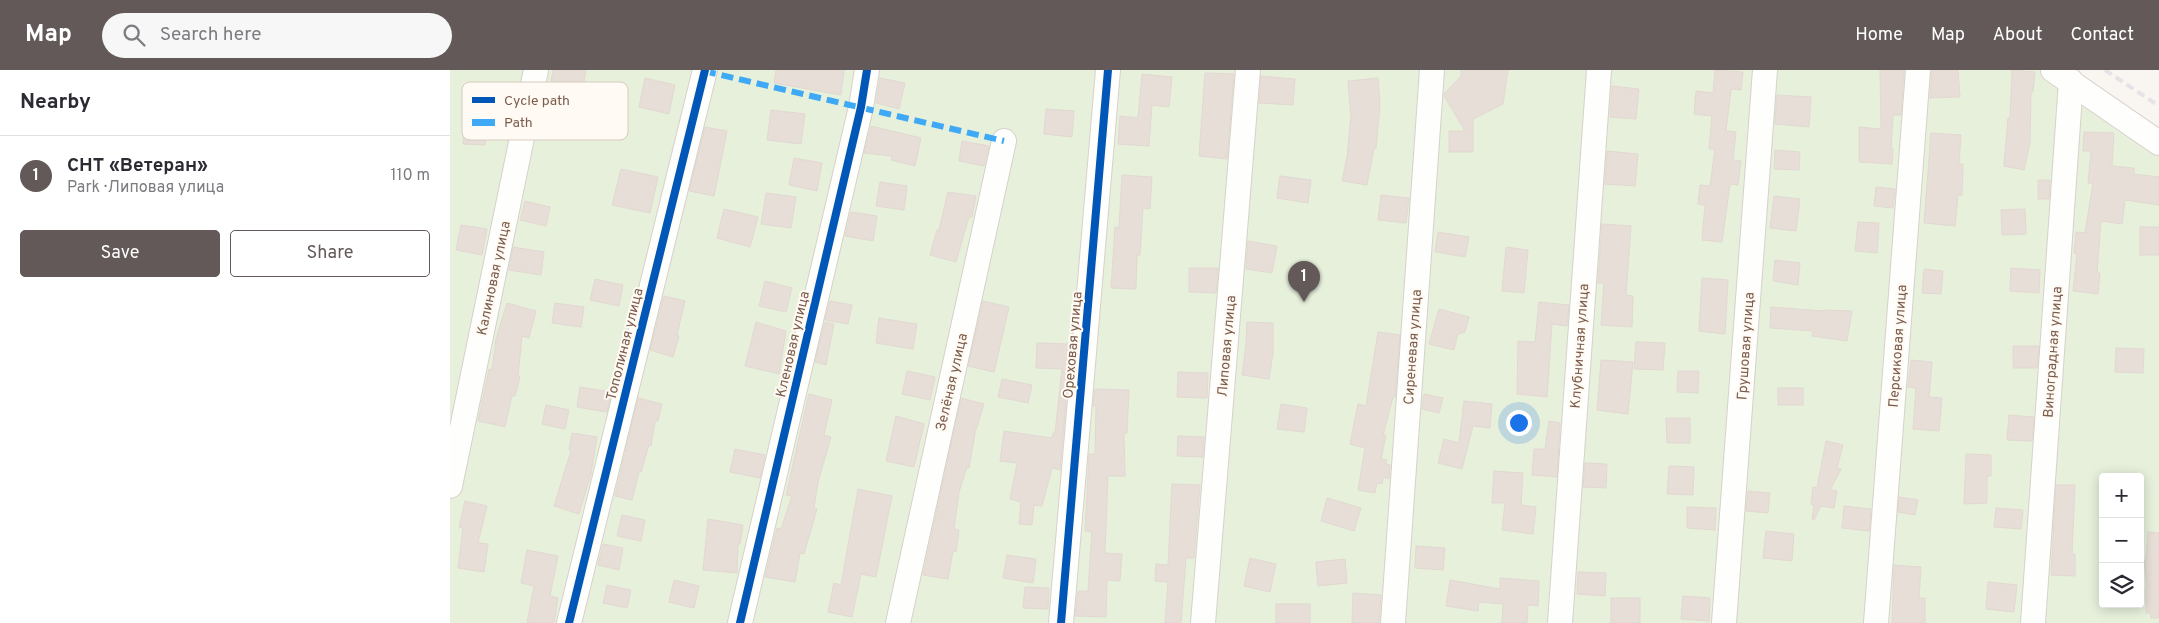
<!DOCTYPE html>
<meta charset="utf-8">
<style>
:root{--surface:#fff;--page:#f7f7f7;--text:#2b2b33;--muted:#7c7c81;--line:#e1e1e2;--accent:#625958}
body{margin:0;font-family:Overpass,sans-serif;background:var(--page);color:var(--text)}
.controls{position:absolute;right:15px;bottom:15px;display:grid;overflow:hidden;border-radius:5px;box-shadow:0 2px 12px #0003}
.controls button{width:45px;height:45px;display:grid;place-items:center;padding:0;border:0;border-bottom:1px solid var(--line);background:var(--surface);color:var(--text);font:25px sans-serif}
.you{position:absolute;left:1068px;top:352px;width:18px;height:18px;margin:-12px;border:4px solid #fff;border-radius:50%;background:#1a73e8;box-shadow:0 0 0 8px #1a73e833}
.badge{display:grid;place-items:center;width:32px;height:32px;border-radius:50%;background:var(--accent);color:#fff;font-size:16px;font-weight:700}
.pin{position:absolute;translate:-50% -41px;filter:drop-shadow(0 1px 2px #0008)}
.pin::after{content:'';position:absolute;top:26px;width:18px;height:15px;background:inherit;clip-path:polygon(0 0,100% 0,50% 100%)}
.list{margin:0;padding:0;list-style:none}
h2{display:flex;justify-content:space-between;align-items:center;height:65px;margin:0;padding:0 20px;font-size:21px}
h2 small{font-size:16px;font-weight:400;color:var(--muted)}
.list li{display:grid;grid-template-columns:32px 1fr auto;gap:15px;align-items:center;box-sizing:border-box;height:80px;padding:0 20px;border-top:1px solid var(--line)}
.list b{display:block;font-size:19px;white-space:nowrap}
.list p{margin:0;font-size:16px;white-space:nowrap;color:var(--muted)}
.list em{font-size:16px;font-style:normal;color:var(--muted)}
.actions{display:flex;gap:10px;padding:15px 20px}
.actions a{flex:1;padding:11px 0;border:1px solid var(--accent);border-radius:5px;text-align:center;font-size:18px;color:var(--accent)}
.actions .main{background:var(--accent);color:#fff}
.icon{flex:none;width:28px;height:28px;fill:none;stroke:currentColor;stroke-width:2;stroke-linecap:round;stroke-linejoin:round}
.map{position:relative;flex:none;width:1709px;height:553px;overflow:hidden}
header{display:flex;align-items:center;gap:30px;box-sizing:border-box;height:70px;padding:0 25px;background:var(--accent);color:#fff}
header strong{font-size:24px}
nav{display:flex;gap:28px;margin-inline-start:auto;font-size:18px}
.search{width:350px;height:45px;background:var(--page);display:flex;align-items:center;gap:12px;box-sizing:border-box;padding:0 18px;border-radius:28px;color:var(--muted);font-size:19px}
main{display:flex}
aside{flex:1;background:var(--surface)}
.map>svg:first-child{display:block}
.green{fill:#e7f0db;fill-rule:evenodd}
.building{fill:#e6ded7;stroke:#e2d8d2}
.lines{fill:none;stroke-linecap:round;stroke-linejoin:round}
.minor-casing{stroke:#d7d1cb;stroke-width:26}
.minor{stroke:#fefefd;stroke-width:24}
.rail{stroke:#e6e3e7;stroke-width:4;stroke-dasharray:8 5;stroke-linecap:butt}
.quiet{stroke:#3fa9f5;stroke-width:6;stroke-dasharray:12 6;stroke-linecap:butt}
.cycleway-casing{stroke:#fffaf3;stroke-width:11}
.cycleway{stroke:#0057b8;stroke-width:8}
.labels{text-anchor:middle;stroke-width:4;stroke-linejoin:round;paint-order:stroke}
.street-label{font-size:14px;fill:#7a5c4d;stroke:#fffaf3}
.key{fill:#fffaf3;stroke:#d7cbc1;stroke-width:1}
.key-label{font-size:14px;fill:#7a5c4d}
</style>
<header>
<strong>Map</strong>
<div class="search"><svg class="icon" aria-label="search" viewBox="0 0 24 24"><circle cx="10" cy="10" r="6"/><path d="M15 15l6 6"/></svg>Search here</div>
<nav><a>Home</a><a>Map</a><a>About</a><a>Contact</a></nav>
</header>
<main>
<aside>
<h2>Nearby<small></small></h2>
<ul class="list">
<li><span class="badge">1</span><div><b>СНТ «Ветеран»</b><p>Park · Липовая улица</p></div><em>110 m</em></li>
</ul>
<div class="actions"><a class="main">Save</a><a>Share</a></div>
</aside>
<div class="map">
<svg width="1709" height="553" viewBox="0 0 1709 553">
<rect width="100%" height="100%" fill="#f9f5f0"/>
<path class="green" d="M0,0h1623l86,58v495h-1709zM1653,407h37v127h-37z"/>
<g class="building">
<polygon points="103,0 136,0 133,17 101,11"/>
<polygon points="326,0 394,0 391,25 324,13"/>
<polygon points="1011,0 1058,0 1053,34 1023,49 1023,82 999,82 999,61 1015,61 994,26 994,24 1011,6"/>
<polygon points="1265,0 1293,2 1291,20 1281,19 1276,61 1286,62 1283,90 1291,91 1288,115 1280,114 1272,172 1252,170 1255,135 1248,134 1250,115 1260,116 1265,79 1259,79 1262,46 1244,44 1246,21 1263,23"/>
<polygon points="1430,0 1454,0 1451,45 1443,45 1441,79 1443,79 1442,94 1409,92 1409,57 1431,59"/>
<polygon points="1482,0 1508,0 1510,27 1480,28"/>
<polygon points="1562,0 1585,2 1583,22 1581,22 1580,72 1574,100 1554,96 1558,48 1560,48"/>
<polygon points="755,3 784,4 777,89 749,86"/>
<polygon points="692,4 722,7 719,37 702,35 699,76 668,74 670,46 688,48"/>
<polygon points="811,6 845,9 843,35 809,33"/>
<polygon points="195,8 225,15 219,44 189,37"/>
<polygon points="430,8 455,13 449,39 426,33"/>
<polygon points="928,8 930,35 926,78 924,78 917,115 892,111 897,87 901,46 898,11"/>
<polygon points="1162,16 1189,19 1186,49 1160,47"/>
<polygon points="23,22 46,25 42,49 37,48 35,75 13,74 14,53 18,53"/>
<polygon points="1327,25 1361,27 1359,57 1325,54"/>
<polygon points="596,39 624,41 622,67 594,64"/>
<polygon points="321,40 355,44 351,74 317,70"/>
<polygon points="421,56 471,68 465,96 441,90 442,86 414,83"/>
<polygon points="255,57 277,61 264,126 239,121"/>
<polygon points="1634,62 1664,63 1662,96 1684,98 1684,104 1709,107 1709,135 1675,130 1672,154 1651,151 1647,203 1650,203 1648,224 1623,221 1627,184 1624,183 1626,162 1635,163 1643,113 1638,113 1641,81 1633,81"/>
<polygon points="1481,63 1511,65 1509,94 1513,94 1512,125 1508,125 1505,156 1474,153"/>
<polygon points="512,71 539,76 534,96 509,91"/>
<polygon points="1325,80 1350,82 1349,100 1324,99"/>
<polygon points="1157,81 1188,84 1185,116 1155,114"/>
<polygon points="344,88 372,93 367,121 339,115"/>
<polygon points="171,99 208,107 200,143 162,135"/>
<polygon points="672,105 702,107 700,139 693,138 690,185 687,185 686,219 661,218 665,157 669,158"/>
<polygon points="830,106 861,110 858,133 827,128"/>
<polygon points="1588,110 1600,110 1599,129 1588,129"/>
<polygon points="430,112 457,116 454,140 426,136"/>
<polygon points="1426,117 1445,119 1443,138 1424,136"/>
<polygon points="498,122 526,126 522,147 519,147 506,192 480,185 487,160 489,160"/>
<polygon points="316,123 346,127 341,158 311,154"/>
<polygon points="931,125 959,128 956,153 928,150"/>
<polygon points="1324,126 1350,129 1346,161 1320,158"/>
<polygon points="75,131 100,137 96,156 70,150"/>
<polygon points="274,139 308,147 300,177 267,168"/>
<polygon points="1575,139 1576,164 1552,165 1551,140"/>
<polygon points="401,142 427,146 423,171 395,166"/>
<polygon points="1408,152 1429,153 1427,183 1405,181"/>
<polygon points="1152,154 1181,156 1176,225 1183,226 1182,257 1151,255 1154,213 1148,213"/>
<polygon points="11,155 37,159 32,185 6,180"/>
<rect x="1690" y="157" width="19" height="28"/>
<polygon points="988,162 1019,167 1015,187 985,182"/>
<polygon points="798,171 827,176 822,203 796,199"/>
<polygon points="63,177 94,182 91,205 59,200"/>
<polygon points="1056,177 1078,180 1074,223 1052,221"/>
<polygon points="1325,190 1350,193 1348,215 1323,211"/>
<polygon points="739,198 768,198 766,223 739,222"/>
<polygon points="1561,198 1590,200 1589,223 1560,221"/>
<polygon points="1474,199 1493,201 1491,224 1472,223"/>
<polygon points="1252,208 1278,210 1275,264 1249,261"/>
<polygon points="145,209 173,215 169,236 140,230"/>
<polygon points="315,211 342,218 336,242 309,236"/>
<polygon points="214,226 235,231 227,265 229,266 223,287 200,280"/>
<polygon points="380,231 402,235 398,254 375,250"/>
<polygon points="533,231 559,237 544,302 518,296"/>
<polygon points="1089,232 1119,235 1117,256 1102,254 1097,327 1067,324 1068,271 1085,272"/>
<polygon points="57,233 86,241 79,268 72,266 68,306 70,307 65,326 62,326 55,357 28,351 39,299 42,300 46,269"/>
<polygon points="105,233 134,237 131,257 102,253"/>
<polygon points="1321,237 1375,241 1375,240 1402,241 1397,271 1362,266 1363,261 1320,258"/>
<polygon points="989,239 1019,247 1015,262 1008,264 1004,280 979,274"/>
<polygon points="429,248 467,254 463,279 426,273"/>
<polygon points="306,252 336,261 329,304 295,296"/>
<polygon points="375,252 384,254 376,295 365,292"/>
<polygon points="797,252 823,253 823,283 819,309 792,305 796,275"/>
<polygon points="928,262 950,265 945,327 943,327 933,365 936,365 931,389 937,390 936,394 940,395 939,409 933,407 932,414 927,413 925,423 908,420 915,378 900,374 908,334 916,336"/>
<polygon points="1186,272 1215,273 1213,300 1184,299"/>
<polygon points="587,273 621,274 610,400 602,398 592,436 584,435 582,455 569,454 571,432 560,429 567,393 550,391 554,361 602,368 603,363 605,363 612,299 586,298"/>
<polygon points="1563,276 1589,276 1587,298 1563,298"/>
<polygon points="1666,278 1694,279 1693,303 1665,302"/>
<polygon points="1151,290 1183,292 1178,344 1147,340"/>
<polygon points="1461,290 1482,292 1479,327 1492,328 1489,361 1463,359 1466,318 1458,317"/>
<polygon points="457,301 485,307 480,330 452,324"/>
<polygon points="1228,301 1249,301 1248,323 1227,322"/>
<polygon points="728,302 758,303 757,328 727,327"/>
<polygon points="552,309 582,315 578,333 548,327"/>
<polygon points="130,317 162,322 157,342 127,337"/>
<rect x="1328" y="318" width="25" height="17"/>
<polygon points="645,319 679,320 677,363 674,363 675,406 658,406 655,483 672,484 670,511 657,510 656,547 625,546 628,521 638,521 642,462 635,461 639,384 645,384 646,336 643,336"/>
<polygon points="359,324 382,330 374,365 381,367 368,412 364,438 367,439 354,484 350,483 345,512 315,507 327,458 331,459 342,426 336,425"/>
<polygon points="974,324 993,328 989,343 972,339"/>
<polygon points="188,328 212,334 208,351 205,351 201,376 199,375 191,402 189,402 182,430 165,426"/>
<polygon points="511,328 534,334 525,363 519,398 517,397 509,422 504,459 509,460 506,482 503,481 498,509 473,505"/>
<polygon points="1014,331 1042,334 1040,358 1023,356 1012,399 988,393 994,369 1009,373"/>
<polygon points="831,334 857,338 854,362 827,359"/>
<polygon points="96,335 119,340 115,359 92,354"/>
<polygon points="1559,345 1584,347 1582,371 1557,370"/>
<polygon points="446,346 474,354 464,397 436,391"/>
<polygon points="1216,348 1240,348 1240,373 1217,373"/>
<polygon points="1099,351 1110,353 1107,407 1082,405 1084,379 1095,379"/>
<polygon points="122,363 147,367 141,404 129,444 104,436 121,381 119,380"/>
<polygon points="728,366 754,367 753,387 727,386"/>
<polygon points="1376,371 1393,375 1387,398 1391,399 1380,420 1387,421 1384,438 1371,436 1364,450 1362,449 1364,435 1361,434 1363,417 1367,418"/>
<polygon points="285,379 315,385 310,408 280,402"/>
<polygon points="1516,384 1541,385 1541,406 1537,406 1537,433 1514,434"/>
<polygon points="1135,393 1157,394 1156,418 1133,417"/>
<polygon points="1219,396 1244,397 1243,425 1217,424"/>
<polygon points="1044,401 1073,403 1071,435 1086,437 1083,464 1052,460 1055,433 1042,433"/>
<polygon points="722,414 750,415 744,488 736,488 731,553 715,553 718,512 705,511 706,494 718,495"/>
<polygon points="1606,415 1625,415 1622,484 1625,484 1625,506 1601,505"/>
<polygon points="408,419 442,426 426,507 411,504 402,547 378,542 384,513 391,515"/>
<polygon points="1298,421 1320,423 1318,443 1296,441"/>
<polygon points="1449,427 1468,430 1465,445 1448,442"/>
<polygon points="877,428 911,438 904,461 871,451"/>
<polygon points="15,431 37,436 28,473 38,474 34,502 8,498 13,458 9,457"/>
<polygon points="1394,436 1421,439 1419,461 1392,458"/>
<polygon points="1237,437 1266,438 1265,460 1237,458"/>
<polygon points="1546,438 1573,440 1571,459 1544,457"/>
<polygon points="172,445 195,450 191,471 167,466"/>
<polygon points="258,449 293,455 290,474 288,474 287,503 253,500"/>
<polygon points="1316,461 1344,464 1342,491 1313,488"/>
<polygon points="1698,462 1709,463 1709,548 1701,548 1700,543 1696,543 1696,518 1697,518 1694,490 1696,490"/>
<polygon points="153,474 173,478 169,500 148,495"/>
<polygon points="966,476 995,478 993,500 965,498"/>
<polygon points="77,480 108,486 100,526 108,528 104,553 77,553 84,516 71,513"/>
<polygon points="557,485 586,489 583,513 553,508"/>
<polygon points="800,488 826,494 820,522 794,516"/>
<polygon points="895,489 897,513 868,516 866,492"/>
<polygon points="1444,495 1471,497 1469,528 1475,528 1475,553 1442,553"/>
<polygon points="1128,502 1156,503 1155,526 1127,524"/>
<polygon points="1050,508 1089,511 1088,536 1078,535 1077,553 1052,553 1053,534 1029,532 1028,541 996,536 1000,510 1050,519"/>
<polygon points="224,510 249,516 244,538 219,532"/>
<polygon points="1538,512 1567,515 1564,542 1536,539"/>
<polygon points="157,515 181,520 177,538 153,533"/>
<polygon points="575,517 599,518 598,539 573,538"/>
<polygon points="903,523 931,525 929,553 902,553"/>
<polygon points="1233,526 1260,528 1259,551 1231,549"/>
<rect x="1161" y="528" width="29" height="25"/>
<rect x="826" y="534" width="34" height="19"/>
</g>
<g class="lines">
<defs>
<g id="minor">
<polyline points="1603,0 1709,73"/>
<polyline points="0,416 86,0"/>
<polyline points="119,553 255,0"/>
<polyline points="290,553 411,37 417,0"/>
<polyline points="448,553 554,71"/>
<polyline points="611,553 658,0"/>
<polyline points="753,553 798,0"/>
<polyline points="943,553 982,0"/>
<polyline points="1110,553 1149,0"/>
<polyline points="1274,553 1315,0"/>
<polyline points="1426,553 1468,0"/>
<polyline points="1583,553 1621,11"/>
</g>
</defs>
<use href="#minor" class="minor-casing"/>
<use href="#minor" class="minor"/>
<polyline class="rail" points="1655,0 1709,36"/>
<polyline class="quiet" points="254,1 554,71"/>
<defs>
<g id="cycleway">
<polyline points="119,553 255,0"/>
<polyline points="290,553 411,37 417,0"/>
<polyline points="611,553 658,0"/>
</g>
</defs>
<use href="#cycleway" class="cycleway-casing"/>
<use href="#cycleway" class="cycleway"/>
</g>
<g class="labels">
<g class="street-label">
<text transform="translate(43 208) rotate(-78)" y="5">Калиновая улица</text>
<text transform="translate(174 274) rotate(-76)" y="5">Тополиная улица</text>
<text transform="translate(342 274) rotate(-77)" y="5">Кленовая улица</text>
<text transform="translate(622 275) rotate(-85)" y="5">Ореховая улица</text>
<text transform="translate(776 276) rotate(-85)" y="5">Липовая улица</text>
<text transform="translate(1129 276) rotate(-86)" y="5">Клубничная улица</text>
<text transform="translate(1295 276) rotate(-86)" y="5">Грушовая улица</text>
<text transform="translate(1447 276) rotate(-86)" y="5">Персиковая улица</text>
<text transform="translate(962 277) rotate(-86)" y="5">Сиреневая улица</text>
<text transform="translate(1602 282) rotate(-86)" y="5">Виноградная улица</text>
<text transform="translate(501 312) rotate(-77)" y="5">Зелёная улица</text>
</g>
</g>
<rect x="12" y="12" width="166" height="58" rx="8" class="key"/>
<rect x="22" y="27" width="23" height="6" fill="#0057b8"/>
<rect x="22" y="49" width="23" height="7" fill="#3fa9f5"/>
<g class="key-label">
<text x="54" y="35">Cycle path</text>
<text x="54" y="57">Path</text>
</g>
</svg>
<div class="controls">
<button>+</button>
<button>−</button>
<button><svg class="icon" aria-label="layers" viewBox="0 0 24 24"><path d="M12 4l9 5-9 5-9-5zM3 14l9 5 9-5"/></svg></button>
</div>
<div class="you"></div>
<div class="pin badge" style="left:854px;top:232px">1</div>
</div>
</main>
